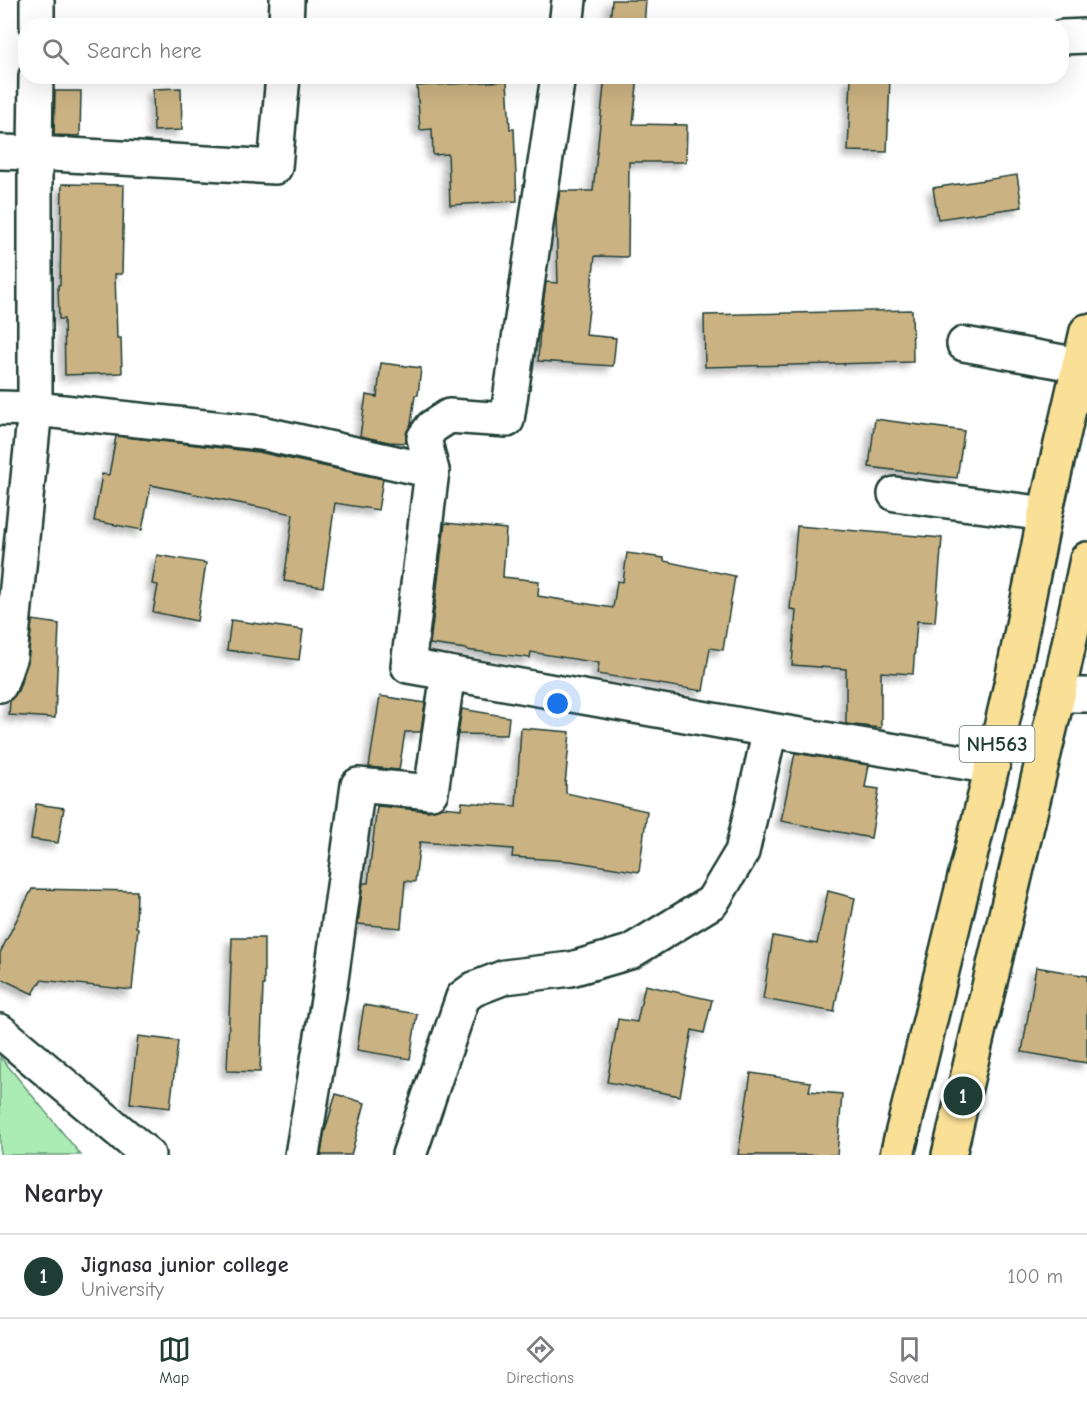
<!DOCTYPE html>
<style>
:root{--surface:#fff;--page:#f2f2f3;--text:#2b2b33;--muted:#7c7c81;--line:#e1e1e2;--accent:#1f3d34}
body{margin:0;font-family:"Comic Neue",sans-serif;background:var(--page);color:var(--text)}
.you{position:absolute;left:558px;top:704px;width:21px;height:21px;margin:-15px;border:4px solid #fff;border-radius:50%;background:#1a73e8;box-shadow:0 0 0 9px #1a73e833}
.badge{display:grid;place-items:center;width:39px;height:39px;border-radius:50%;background:var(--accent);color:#fff;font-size:20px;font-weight:700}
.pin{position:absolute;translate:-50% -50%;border:3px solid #fff;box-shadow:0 2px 6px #0006}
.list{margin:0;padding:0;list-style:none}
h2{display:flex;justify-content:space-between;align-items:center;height:78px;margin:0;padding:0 24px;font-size:26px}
h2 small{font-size:20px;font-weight:400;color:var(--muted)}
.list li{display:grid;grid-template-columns:39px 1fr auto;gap:18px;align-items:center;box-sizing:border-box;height:84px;padding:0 24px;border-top:2px solid var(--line)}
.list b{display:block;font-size:22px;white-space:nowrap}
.list p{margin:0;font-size:20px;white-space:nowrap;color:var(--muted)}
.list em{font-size:20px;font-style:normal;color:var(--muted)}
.icon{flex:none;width:33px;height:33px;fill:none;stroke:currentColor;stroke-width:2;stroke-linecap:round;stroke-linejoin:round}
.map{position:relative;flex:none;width:1087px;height:1155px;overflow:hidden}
.search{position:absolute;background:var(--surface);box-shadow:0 6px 24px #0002;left:18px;right:18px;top:18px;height:66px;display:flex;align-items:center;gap:15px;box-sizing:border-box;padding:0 21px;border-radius:24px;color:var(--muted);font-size:22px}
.sheet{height:162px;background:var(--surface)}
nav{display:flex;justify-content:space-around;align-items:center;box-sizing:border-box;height:84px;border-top:2px solid var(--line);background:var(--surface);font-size:16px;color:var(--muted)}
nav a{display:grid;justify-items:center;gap:3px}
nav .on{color:var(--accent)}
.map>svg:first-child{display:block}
.green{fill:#abecb5;stroke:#659474;stroke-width:1.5}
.building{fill:#cbb282;stroke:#1f3d34;stroke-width:1.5;filter:url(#shadow)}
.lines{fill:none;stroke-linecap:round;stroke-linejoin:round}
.minor-casing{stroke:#1f3d34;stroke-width:38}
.highway-casing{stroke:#1f3d34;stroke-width:38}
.minor{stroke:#fff;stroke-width:33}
.highway{stroke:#fadf96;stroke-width:33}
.labels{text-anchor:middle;stroke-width:6;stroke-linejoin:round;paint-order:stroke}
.shield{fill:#fff;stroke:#627771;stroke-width:1.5}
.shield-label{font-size:21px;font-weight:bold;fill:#1f3d34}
</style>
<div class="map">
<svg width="1087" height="1155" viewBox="0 0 1087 1155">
<defs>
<filter id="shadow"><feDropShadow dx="-5.5" dy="5.5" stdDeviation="3" flood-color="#0004"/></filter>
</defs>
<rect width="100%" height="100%" fill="#fff"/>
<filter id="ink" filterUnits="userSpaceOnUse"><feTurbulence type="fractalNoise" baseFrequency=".0167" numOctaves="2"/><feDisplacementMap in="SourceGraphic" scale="12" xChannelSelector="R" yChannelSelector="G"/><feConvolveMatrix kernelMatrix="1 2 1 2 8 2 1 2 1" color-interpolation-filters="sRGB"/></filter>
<g filter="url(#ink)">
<polygon class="green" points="0,1057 8,1066 81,1155 0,1155"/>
<g class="building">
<polygon points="612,0 646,0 644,26 610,26"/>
<polygon points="605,76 638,76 633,124 687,125 686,162 629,162 628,257 595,256 586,335 616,338 613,366 538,361 540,328 546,282 558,283 556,215 560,191 593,191"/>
<polygon points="851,77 890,78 887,152 848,151"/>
<polygon points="507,81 510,129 514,129 517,201 450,205 448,154 433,155 432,129 420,130 417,86"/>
<polygon points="181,88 182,130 154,131 153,89"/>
<polygon points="55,91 81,91 80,136 54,135"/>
<polygon points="1017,175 1022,207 938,219 933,188"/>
<polygon points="62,184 124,185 122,274 115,274 117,338 121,338 122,373 65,375 64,319 59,319 58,285 60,285"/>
<polygon points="912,310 913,362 705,367 704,315"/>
<polygon points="381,363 421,368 418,395 415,395 411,424 406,434 406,443 389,442 360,436 366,395 377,397"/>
<polygon points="875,419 964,431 957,478 869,467"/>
<polygon points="116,436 258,452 383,479 378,510 335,503 323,587 284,581 293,514 151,485 142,530 94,521 102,474 109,475"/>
<polygon points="445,523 506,529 503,577 539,581 538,596 613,608 617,581 623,582 627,553 664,558 664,561 735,576 723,650 710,648 703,691 597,674 599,663 531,652 530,658 466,650 466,649 430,644"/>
<polygon points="797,526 942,538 935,622 917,621 913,674 881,672 881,728 846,724 846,669 792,665 796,610 790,609"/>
<polygon points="157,555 206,563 197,621 153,612 158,585 152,584"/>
<polygon points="32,620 59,624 55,718 9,715 10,701 18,691 28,662"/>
<polygon points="231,620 303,630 299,660 227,650"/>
<polygon points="380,696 425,703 421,732 405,732 399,770 369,767"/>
<polygon points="462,709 509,717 507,735 458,734"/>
<polygon points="521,728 570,732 565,785 566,785 566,793 647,811 639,872 571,861 512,857 513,849 420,842 415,882 405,881 401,928 358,924 363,883 368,883 377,806 429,811 442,807 461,809 462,802 516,806"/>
<polygon points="795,753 869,765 865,787 879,789 871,838 781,821"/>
<polygon points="36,804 64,808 58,843 31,839"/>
<polygon points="32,889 137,891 136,927 138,928 132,990 41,980 33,994 0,978 0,953"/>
<polygon points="828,891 855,898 834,1012 763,999 773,936 817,944"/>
<polygon points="232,938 264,938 264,985 263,985 260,1072 227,1071"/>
<polygon points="1036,967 1087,976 1087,1063 1022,1052"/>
<polygon points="645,985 712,1000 704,1033 692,1030 680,1096 607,1082 618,1019 637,1022"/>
<polygon points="364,1005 417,1014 410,1059 357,1050"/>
<polygon points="138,1036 178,1041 170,1108 130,1103"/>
<polygon points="751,1073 811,1082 809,1091 842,1094 837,1155 738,1155"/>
<polygon points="336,1094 365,1103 351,1155 321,1155 324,1134"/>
</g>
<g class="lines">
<defs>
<g id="minor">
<polyline points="37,26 37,0"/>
<polyline points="286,26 287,0"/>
<polyline points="566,26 569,0"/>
<polyline points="1062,37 1087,36"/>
<polyline points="0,152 35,153 36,76"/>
<polyline points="964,344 1079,365"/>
<polyline points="0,408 35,409 261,433 432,471 408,666 770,730 992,767"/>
<polyline points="432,471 424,438 432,427 449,416 507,420 558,76"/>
<polyline points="895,494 1045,514"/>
<polyline points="0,685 10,656 35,409 35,153 275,167 283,76"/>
<polyline points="1058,695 1087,695"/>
<polyline points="0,1031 148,1155"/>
<polyline points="302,1155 329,994 358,785 431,792 448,673"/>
<polyline points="409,1155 463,997 474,989 505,977 571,969 630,952 712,902 742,852 770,730"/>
</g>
<g id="highway">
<polyline points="897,1155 992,767 1012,680 1045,514 1087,331"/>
<polyline points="949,1155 1058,695 1087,559"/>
</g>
</defs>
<use href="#minor" class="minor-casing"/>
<use href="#highway" class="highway-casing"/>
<use href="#minor" class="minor"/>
<use href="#highway" class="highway"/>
</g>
</g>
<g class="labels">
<rect class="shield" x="959.5" y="726" width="75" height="36" rx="4.5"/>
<g class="shield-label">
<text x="997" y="751">NH563</text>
</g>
</g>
</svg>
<div class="you"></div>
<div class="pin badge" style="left:963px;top:1096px">1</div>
<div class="search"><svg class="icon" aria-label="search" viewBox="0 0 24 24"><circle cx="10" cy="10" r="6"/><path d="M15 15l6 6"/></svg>Search here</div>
</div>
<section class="sheet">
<h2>Nearby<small></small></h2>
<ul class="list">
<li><span class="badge">1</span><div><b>Jignasa junior college</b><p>University</p></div><em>100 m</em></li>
</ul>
</section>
<nav>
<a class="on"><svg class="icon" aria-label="map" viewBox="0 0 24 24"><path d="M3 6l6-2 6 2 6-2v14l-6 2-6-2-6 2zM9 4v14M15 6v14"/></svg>Map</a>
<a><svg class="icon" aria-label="directions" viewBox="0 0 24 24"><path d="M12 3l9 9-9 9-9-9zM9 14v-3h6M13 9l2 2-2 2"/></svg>Directions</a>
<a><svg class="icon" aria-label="saved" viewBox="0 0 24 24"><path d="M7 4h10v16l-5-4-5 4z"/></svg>Saved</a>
</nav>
